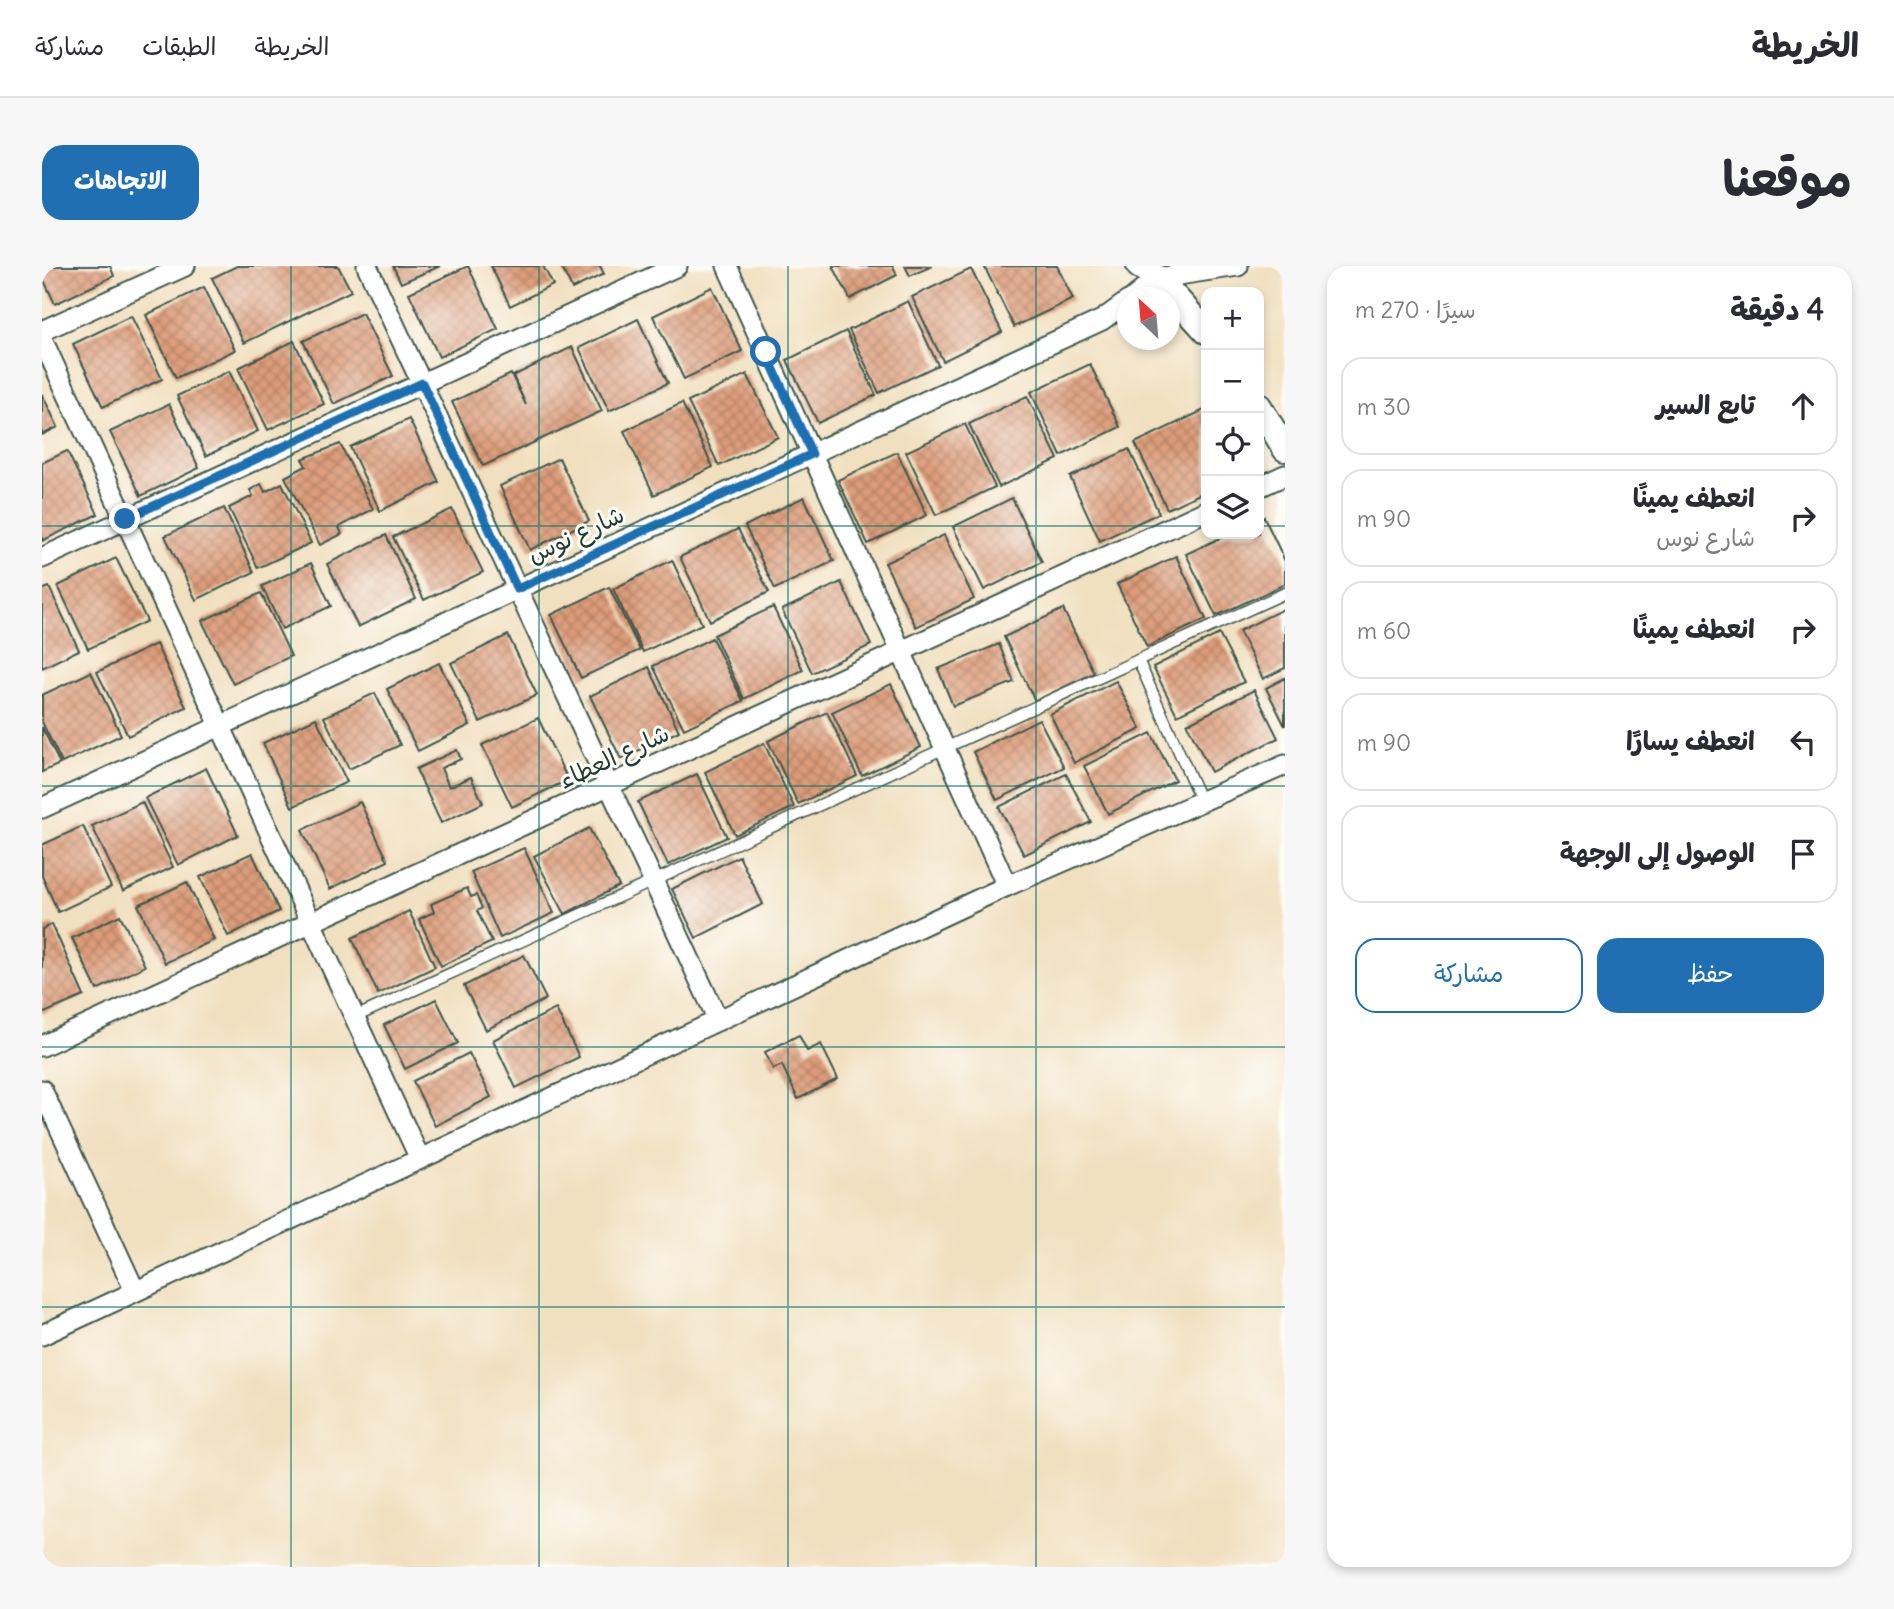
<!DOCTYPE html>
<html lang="ar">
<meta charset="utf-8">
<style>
:root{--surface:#fff;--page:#f7f7f7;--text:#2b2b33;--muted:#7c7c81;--line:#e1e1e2;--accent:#1f6fb2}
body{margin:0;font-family:Delius,"Playpen Sans Arabic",sans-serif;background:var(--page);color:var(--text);direction:rtl}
.controls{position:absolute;right:21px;top:21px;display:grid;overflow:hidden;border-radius:14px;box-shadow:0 4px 10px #0003}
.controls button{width:63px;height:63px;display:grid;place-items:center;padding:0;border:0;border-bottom:2px solid var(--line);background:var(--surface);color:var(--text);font:35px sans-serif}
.compass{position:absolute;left:1075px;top:21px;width:63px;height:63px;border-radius:50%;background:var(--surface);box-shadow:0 4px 10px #0003;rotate:334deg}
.stop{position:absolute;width:21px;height:21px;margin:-16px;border:5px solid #1f6fb2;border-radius:50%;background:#fff}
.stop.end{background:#1f6fb2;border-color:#fff;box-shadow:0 2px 7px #0008}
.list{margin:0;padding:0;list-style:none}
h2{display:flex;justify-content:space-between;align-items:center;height:91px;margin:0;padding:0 28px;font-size:30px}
h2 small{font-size:23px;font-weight:400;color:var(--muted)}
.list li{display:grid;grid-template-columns:46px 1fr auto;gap:21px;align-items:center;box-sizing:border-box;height:98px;margin:0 14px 14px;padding:0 14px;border:2px solid var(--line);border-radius:21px}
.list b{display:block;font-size:26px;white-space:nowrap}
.list p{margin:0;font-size:23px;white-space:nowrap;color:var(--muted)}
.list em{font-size:23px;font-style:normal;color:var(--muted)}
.actions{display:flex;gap:14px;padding:21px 28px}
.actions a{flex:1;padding:16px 0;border:2px solid var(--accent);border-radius:21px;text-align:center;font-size:24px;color:var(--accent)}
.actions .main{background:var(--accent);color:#fff}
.icon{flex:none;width:38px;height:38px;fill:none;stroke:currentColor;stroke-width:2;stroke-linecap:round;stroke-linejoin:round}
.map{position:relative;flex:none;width:1243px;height:1301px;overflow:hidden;direction:ltr;border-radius:21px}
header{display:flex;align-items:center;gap:42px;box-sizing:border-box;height:98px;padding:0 35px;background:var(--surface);border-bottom:2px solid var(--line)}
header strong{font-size:33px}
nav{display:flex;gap:38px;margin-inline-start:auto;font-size:24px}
.intro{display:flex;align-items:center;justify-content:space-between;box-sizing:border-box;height:168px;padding:0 42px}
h1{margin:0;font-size:49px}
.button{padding:18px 32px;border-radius:21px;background:var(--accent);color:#fff;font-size:24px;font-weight:700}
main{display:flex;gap:42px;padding:0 42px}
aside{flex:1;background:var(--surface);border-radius:21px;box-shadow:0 4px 10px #0003}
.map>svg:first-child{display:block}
.building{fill:url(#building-cross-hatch)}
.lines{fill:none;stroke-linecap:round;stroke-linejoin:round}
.service-casing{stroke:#3e5549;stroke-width:13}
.minor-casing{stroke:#3e5549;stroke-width:23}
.tertiary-casing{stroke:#3e5549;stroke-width:28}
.service{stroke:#fff;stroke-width:10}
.minor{stroke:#fff;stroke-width:19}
.tertiary{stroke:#fff;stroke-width:24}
.route{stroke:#1f6fb2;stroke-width:9}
.grid{fill:none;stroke:#0f766e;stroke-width:2;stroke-opacity:0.55}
.labels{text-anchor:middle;stroke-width:6;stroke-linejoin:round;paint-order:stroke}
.street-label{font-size:24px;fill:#1f3d34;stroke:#fdfcf7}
</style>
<header>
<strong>الخريطة</strong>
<nav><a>الخريطة</a><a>الطبقات</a><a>مشاركة</a></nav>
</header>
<div class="intro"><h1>موقعنا</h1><a class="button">الاتجاهات</a></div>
<main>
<aside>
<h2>4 دقيقة<small>سيرًا · 270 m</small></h2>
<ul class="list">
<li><svg class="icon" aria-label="ahead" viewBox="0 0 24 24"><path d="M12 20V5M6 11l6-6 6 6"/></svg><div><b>تابع السير</b></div><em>30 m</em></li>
<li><svg class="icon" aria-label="right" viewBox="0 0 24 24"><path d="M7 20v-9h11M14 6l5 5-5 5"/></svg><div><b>انعطف يمينًا</b><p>شارع نوس</p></div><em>90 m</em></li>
<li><svg class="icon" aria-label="right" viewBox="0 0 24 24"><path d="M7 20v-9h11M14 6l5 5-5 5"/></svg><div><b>انعطف يمينًا</b></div><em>60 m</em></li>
<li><svg class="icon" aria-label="left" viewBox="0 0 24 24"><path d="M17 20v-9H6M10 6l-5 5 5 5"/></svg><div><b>انعطف يسارًا</b></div><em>90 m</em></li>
<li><svg class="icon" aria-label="arrive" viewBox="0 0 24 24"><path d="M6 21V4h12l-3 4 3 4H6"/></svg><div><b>الوصول إلى الوجهة</b></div></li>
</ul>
<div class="actions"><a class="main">حفظ</a><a>مشاركة</a></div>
</aside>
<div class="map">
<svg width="1243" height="1301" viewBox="0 0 1243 1301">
<defs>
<pattern id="building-cross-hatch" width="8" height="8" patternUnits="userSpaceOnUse" patternTransform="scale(1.75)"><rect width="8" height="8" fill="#dd9c79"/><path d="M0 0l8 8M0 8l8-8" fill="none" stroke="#b38064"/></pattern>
</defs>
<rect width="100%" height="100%" fill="#fdfcf7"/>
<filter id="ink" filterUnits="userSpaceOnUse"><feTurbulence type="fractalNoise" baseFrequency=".0143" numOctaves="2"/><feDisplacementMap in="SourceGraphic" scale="14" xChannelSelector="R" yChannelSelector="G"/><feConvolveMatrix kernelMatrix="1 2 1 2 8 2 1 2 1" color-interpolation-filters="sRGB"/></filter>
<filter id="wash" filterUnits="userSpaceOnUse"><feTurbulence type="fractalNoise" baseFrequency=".00686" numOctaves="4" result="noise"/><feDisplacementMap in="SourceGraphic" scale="28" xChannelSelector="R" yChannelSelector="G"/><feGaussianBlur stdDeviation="1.57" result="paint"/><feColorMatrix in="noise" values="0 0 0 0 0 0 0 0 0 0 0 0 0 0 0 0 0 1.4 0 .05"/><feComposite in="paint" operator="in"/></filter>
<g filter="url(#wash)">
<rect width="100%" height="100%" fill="#f1e0c0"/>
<g id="blocks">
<g class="building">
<polygon points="0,0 68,0 72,10 13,38 0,10"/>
<polygon points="195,0 296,0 309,25 202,77 170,12"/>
<polygon points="351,0 398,0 359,17"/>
<polygon points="426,0 456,63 397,91 367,27"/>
<polygon points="449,0 501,0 511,19 468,40"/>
<polygon points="519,0 558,0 562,8 530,23"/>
<polygon points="791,0 851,0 855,9 808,33"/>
<polygon points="863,0 890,0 868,10"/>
<polygon points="942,0 1015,0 1031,33 972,61"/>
<polygon points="929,3 960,66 901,95 870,31"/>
<polygon points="162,21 193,84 134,112 104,49"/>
<polygon points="670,21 700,85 642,113 611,50"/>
<polygon points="866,35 896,99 837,127 807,64"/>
<polygon points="320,47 351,110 292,138 261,75"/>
<polygon points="89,50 120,113 61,141 31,78"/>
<polygon points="596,53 626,117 567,145 537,82"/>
<polygon points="804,65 834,129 776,157 745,94"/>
<polygon points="252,75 282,138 226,164 196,102"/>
<polygon points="530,81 560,145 441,200 410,136 469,108 484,139 471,110"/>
<polygon points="1048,98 1078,161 1019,190 989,126"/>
<polygon points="187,105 216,165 164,190 135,130"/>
<polygon points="705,108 736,171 677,200 646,136"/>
<polygon points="0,128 16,161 0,169"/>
<polygon points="985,130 1016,193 957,221 927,158"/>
<polygon points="640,137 671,201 612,229 582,165"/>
<polygon points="127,138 157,202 99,230 68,166"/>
<polygon points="1164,143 1164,225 1125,243 1093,177"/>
<polygon points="367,153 397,216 338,245 308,181"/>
<polygon points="923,158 953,221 894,249 864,186"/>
<polygon points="298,178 331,243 297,261 300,268 278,279 243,211 264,200 260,193"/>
<polygon points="1087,183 1117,247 1058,275 1028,211"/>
<polygon points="25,185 56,248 0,275 0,197"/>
<polygon points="855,186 885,249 826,278 796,214"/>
<polygon points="517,192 547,255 488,284 458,220"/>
<polygon points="240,217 269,277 216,302 187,242 211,230 208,224 219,218 223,226"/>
<polygon points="762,231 792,295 733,323 703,260"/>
<polygon points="970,232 1000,296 942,324 911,261"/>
<polygon points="182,242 212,306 154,334 123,270"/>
<polygon points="410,243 441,306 382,334 351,271"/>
<polygon points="1222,251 1243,295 1243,318 1174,350 1144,288 1187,268 1217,268 1217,254"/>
<polygon points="696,263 727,326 668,355 638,291"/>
<polygon points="344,269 374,333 316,361 285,298"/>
<polygon points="902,269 932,333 874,361 843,297"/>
<polygon points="1134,290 1164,353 1105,381 1075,318"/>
<polygon points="74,292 105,355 46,383 16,320"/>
<polygon points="630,294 660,358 601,386 571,323"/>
<polygon points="269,297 289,340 240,363 220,320"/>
<polygon points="799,316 829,379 770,407 740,344"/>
<polygon points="7,321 37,384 0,402 0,324"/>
<polygon points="567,321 598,384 539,412 509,349"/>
<polygon points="219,327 249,390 191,418 160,355"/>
<polygon points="731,341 761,404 702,433 672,369"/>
<polygon points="1243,342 1243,402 1221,413 1197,365"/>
<polygon points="1021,343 1052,407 993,435 962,371"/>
<polygon points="1177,368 1202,416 1135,449 1111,401"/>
<polygon points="466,369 495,429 438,456 409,397"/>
<polygon points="670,372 701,435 642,463 611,400"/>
<polygon points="114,378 144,441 86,470 55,406"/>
<polygon points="957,378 972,416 911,440 896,403"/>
<polygon points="397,397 428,459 376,485 345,423"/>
<polygon points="607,401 637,465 579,493 548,430"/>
<polygon points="49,406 79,469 20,497 0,456 0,429"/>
<polygon points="1243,412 1243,460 1224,422"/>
<polygon points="1074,415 1099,463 1032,497 1008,448"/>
<polygon points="849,418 879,481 820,510 790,446"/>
<polygon points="1212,424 1236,472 1169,506 1145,458"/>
<polygon points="333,427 358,479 307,503 282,451"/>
<polygon points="785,446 815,510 756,538 726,475"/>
<polygon points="274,452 305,516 250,541 221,477"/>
<polygon points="496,452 526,514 470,541 440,479"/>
<polygon points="997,453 1022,501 955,534 931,486"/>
<polygon points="0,461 18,498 0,506"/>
<polygon points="1109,467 1133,514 1066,548 1042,500"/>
<polygon points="722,477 752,541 693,569 663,506"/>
<polygon points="415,484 419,493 399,502 407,521 429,511 441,537 399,557 374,503"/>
<polygon points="164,502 196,569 136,599 103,532"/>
<polygon points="655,508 685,571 626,599 596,536"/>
<polygon points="1024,508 1049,556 982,589 957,541"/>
<polygon points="100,536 131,601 81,625 50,560"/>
<polygon points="318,536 346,595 288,623 260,564"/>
<polygon points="41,560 69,621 16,646 0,610 0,579"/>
<polygon points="547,562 577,620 523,648 492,590"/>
<polygon points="482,582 512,647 458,672 429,606"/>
<polygon points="210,587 237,645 186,670 158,611"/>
<polygon points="697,590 721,638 654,672 630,623"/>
<polygon points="145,616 172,674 123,697 96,639"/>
<polygon points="425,622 429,631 434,629 440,642 435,645 450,676 399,700 377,653 392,646 389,638"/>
<polygon points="367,645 393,701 336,728 310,672"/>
<polygon points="78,649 103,700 55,724 30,672"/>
<polygon points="10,658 42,730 0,748 0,663"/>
<polygon points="482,689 504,733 444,764 422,720"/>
<polygon points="394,733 416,777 363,803 342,759"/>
<polygon points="514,743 537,791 474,822 451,774"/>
<polygon points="757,769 765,785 779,778 796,813 756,833 740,799 731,803 723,786"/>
<polygon points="427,787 449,831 393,860 371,815"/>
</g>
</g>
</g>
<g filter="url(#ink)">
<use href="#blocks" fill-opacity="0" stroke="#3e5549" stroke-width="2"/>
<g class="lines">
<defs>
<g id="service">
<polyline points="1096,394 1159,535"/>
<polyline points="313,751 1243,327"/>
</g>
<g id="minor">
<polyline points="325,0 676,754"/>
<polyline points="685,0 965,620"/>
<polyline points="1091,32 1116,12 1196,0"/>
<polyline points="0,65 143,0"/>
<polyline points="0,73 378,893"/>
<polyline points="1217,221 1243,209"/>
<polyline points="0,292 635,0"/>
<polyline points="0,542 1060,54 1086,35"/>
<polyline points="0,780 1164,245"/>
<polyline points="0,824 93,1025"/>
<polyline points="0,1069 965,620 1243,499"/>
</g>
<g id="tertiary">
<polyline points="1097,0 1116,12 1164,65"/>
<polyline points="1217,140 1243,183"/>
</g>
</defs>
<use href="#service" class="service-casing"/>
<use href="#minor" class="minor-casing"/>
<use href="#tertiary" class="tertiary-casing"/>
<use href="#service" class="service"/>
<use href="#minor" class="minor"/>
<use href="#tertiary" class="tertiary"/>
</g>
</g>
<g class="lines" filter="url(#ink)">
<polyline class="route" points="83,253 380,117 475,323 770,188 724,86"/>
</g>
<path class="grid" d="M249,0v1301M497,0v1301M746,0v1301M994,0v1301M0,260h1164M1217,260h26M0,520h1243M0,781h1243M0,1041h1243"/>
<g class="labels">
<g class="street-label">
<text transform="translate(534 269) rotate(-25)" y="8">شارع نوس</text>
<text transform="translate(572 491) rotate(-25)" y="8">شارع العطاء</text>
</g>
</g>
</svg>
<div class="controls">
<button>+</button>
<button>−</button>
<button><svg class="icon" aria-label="locate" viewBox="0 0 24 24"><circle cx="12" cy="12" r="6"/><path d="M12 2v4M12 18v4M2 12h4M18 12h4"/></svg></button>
<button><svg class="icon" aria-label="layers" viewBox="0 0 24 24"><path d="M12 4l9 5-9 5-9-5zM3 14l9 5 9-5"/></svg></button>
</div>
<svg class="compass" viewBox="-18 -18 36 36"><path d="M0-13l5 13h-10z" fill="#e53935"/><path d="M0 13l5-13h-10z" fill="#7c7c81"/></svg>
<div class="stop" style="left:724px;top:86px"></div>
<div class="stop end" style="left:83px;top:253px"></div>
</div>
</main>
